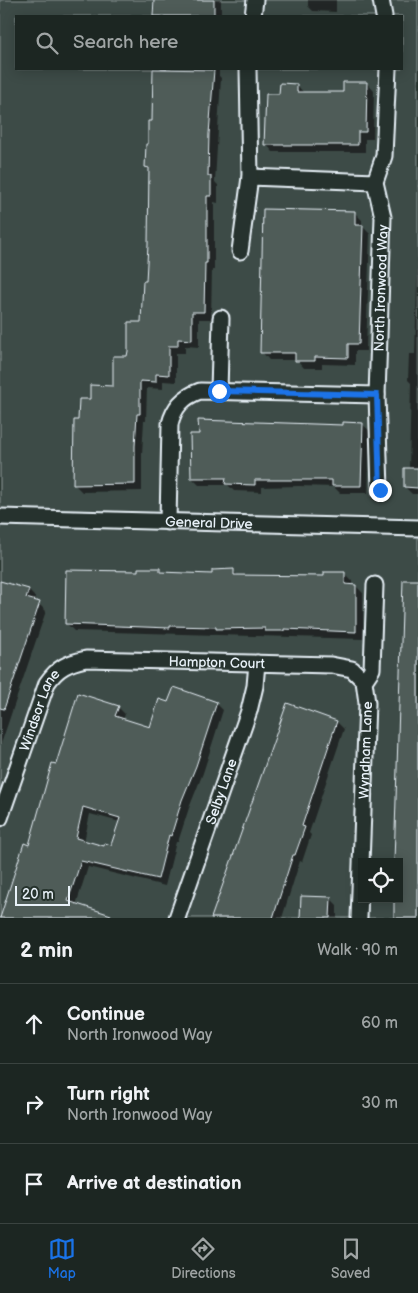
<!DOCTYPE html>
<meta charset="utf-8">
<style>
:root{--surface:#1c2622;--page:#252e2a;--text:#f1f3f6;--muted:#a0a5a5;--line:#3a4340;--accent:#1a73e8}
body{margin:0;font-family:"Balsamiq Sans",sans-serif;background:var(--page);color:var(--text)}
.controls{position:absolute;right:15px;bottom:15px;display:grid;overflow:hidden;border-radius:0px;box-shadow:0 2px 12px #0003}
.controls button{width:45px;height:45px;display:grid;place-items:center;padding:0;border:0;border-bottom:1px solid var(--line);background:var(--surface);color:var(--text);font:25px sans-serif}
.scale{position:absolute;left:15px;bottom:12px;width:55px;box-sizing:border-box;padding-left:5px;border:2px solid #e8f1f8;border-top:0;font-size:14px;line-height:18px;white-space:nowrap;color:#e8f1f8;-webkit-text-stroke:4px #26332d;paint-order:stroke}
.stop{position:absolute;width:15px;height:15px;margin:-11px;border:4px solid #1a73e8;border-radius:50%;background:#fff}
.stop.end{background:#1a73e8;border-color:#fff;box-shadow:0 1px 5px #0008}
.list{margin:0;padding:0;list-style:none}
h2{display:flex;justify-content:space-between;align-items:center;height:65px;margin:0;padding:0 20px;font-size:21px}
h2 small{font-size:16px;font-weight:400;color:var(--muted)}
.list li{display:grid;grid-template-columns:32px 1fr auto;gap:15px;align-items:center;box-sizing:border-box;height:80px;padding:0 20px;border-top:1px solid var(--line)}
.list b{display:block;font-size:19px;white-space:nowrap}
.list p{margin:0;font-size:16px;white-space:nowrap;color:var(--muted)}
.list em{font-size:16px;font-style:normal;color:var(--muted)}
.icon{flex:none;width:28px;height:28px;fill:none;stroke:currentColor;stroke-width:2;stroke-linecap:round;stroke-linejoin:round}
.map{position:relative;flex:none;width:418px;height:918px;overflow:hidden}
.search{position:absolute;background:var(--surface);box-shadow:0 2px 12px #0003;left:15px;right:15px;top:15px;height:55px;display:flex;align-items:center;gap:12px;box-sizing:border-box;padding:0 18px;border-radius:0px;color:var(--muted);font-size:19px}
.sheet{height:305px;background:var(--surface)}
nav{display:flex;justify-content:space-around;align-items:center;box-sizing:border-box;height:70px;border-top:1px solid var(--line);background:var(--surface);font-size:14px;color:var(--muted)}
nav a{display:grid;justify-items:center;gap:2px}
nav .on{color:var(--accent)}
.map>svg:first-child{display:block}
.green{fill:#3e4b47;stroke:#939ea0;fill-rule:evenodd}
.shadow{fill:#0007;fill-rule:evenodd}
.building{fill:#505c59;stroke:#e8f1f8;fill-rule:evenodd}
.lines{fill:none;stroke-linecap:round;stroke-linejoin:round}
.minor-casing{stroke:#e8f1f8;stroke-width:19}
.minor{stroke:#26332d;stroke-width:15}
.route{stroke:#1a73e8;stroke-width:6}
.labels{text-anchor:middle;stroke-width:4;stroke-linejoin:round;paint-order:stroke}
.street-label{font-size:14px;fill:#e8f1f8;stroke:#26332d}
</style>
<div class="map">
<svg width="418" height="918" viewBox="0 0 418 918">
<rect width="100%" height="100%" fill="#26332d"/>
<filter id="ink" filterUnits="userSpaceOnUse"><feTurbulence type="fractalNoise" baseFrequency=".02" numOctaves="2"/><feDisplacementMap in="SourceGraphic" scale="10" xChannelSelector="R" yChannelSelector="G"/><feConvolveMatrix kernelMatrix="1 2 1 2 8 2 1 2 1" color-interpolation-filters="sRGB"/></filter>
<g filter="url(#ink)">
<path class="green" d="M0,0h418v918h-418zM16,16h386v53h-386zM362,862h37v37h-37z"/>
<g class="shadow">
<rect x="155" y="0" width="66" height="16"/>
<polygon points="308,0 336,0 336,12 313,11 308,6"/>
<polygon points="154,69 219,69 219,76 221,78 215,182 218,185 218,203 214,202 214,270 212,270 211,319 199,319 199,347 185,346 185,353 176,353 176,382 163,381 163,389 147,388 146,421 144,421 142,454 142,491 82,492 75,485 80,422 91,400 114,387 143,323 147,282 150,171 146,167 154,123"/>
<polygon points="367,83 374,91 373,139 365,139 365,152 273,152 266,144 280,96 297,85 304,93 344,93"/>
<polygon points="355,213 362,220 362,226 370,234 366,351 355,351 355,365 322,364 322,368 304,368 297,360 269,360 262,352"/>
<polygon points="418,244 418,494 412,494 405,487 409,469 411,383 408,380 409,354 415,354"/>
<polygon points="362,424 370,431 368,493 340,493 334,487 299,486 262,487 262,492 234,491 228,485 199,485 192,478 344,426"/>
<polygon points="159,569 163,573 213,575 233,571 239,576 325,577 345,574 352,581 352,586 356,586 363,593 363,639 74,631 66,623 139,573"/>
<polygon points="0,582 28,590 35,597 34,602 39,604 46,611 1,744"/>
<path d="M216,703l7,7 -20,63 -14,35 -11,34h-2l-11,44 -77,-19 -12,38 42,13h-118l25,-73 5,1 27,-80 61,-59 7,7 -2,6 27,9 19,-25zM90,814l30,8 -8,24 -7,2 -21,-6z"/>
<polygon points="288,705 337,722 344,729 309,833 311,835 302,862 300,861 282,918 213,918"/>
<polygon points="302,897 330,898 337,905 337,918 301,918"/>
</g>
<g class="building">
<polygon points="154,0 214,0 214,16 153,16"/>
<polygon points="153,69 214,70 209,134 208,176 211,176 211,196 207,196 207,263 205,263 204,312 192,312 192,340 178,339 178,346 169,346 169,375 156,374 156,382 140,381 140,414 137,414 135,446 135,484 73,485 74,420 78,420 79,399 90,399 90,385 113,386 113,356 127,356 128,351 128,322 141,322 143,281 146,281 148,245 149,168 145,167 146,144 148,144 148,121 152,121"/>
<polygon points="343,82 367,82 366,132 358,132 358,145 264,145 266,94 279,94 280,83 297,84 297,92 343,92"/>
<polygon points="263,209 355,211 355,225 363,225 359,344 348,344 348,358 315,357 315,361 295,361 295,353 260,353"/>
<polygon points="198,420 343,425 343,422 363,423 361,486 332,486 332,480 255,480 255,485 225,484 226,478 191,478 190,434 199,434"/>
<polygon points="404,468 418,468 418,488 404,487"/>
<polygon points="138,568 160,568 160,572 212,574 212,570 234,569 234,575 324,576 324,572 345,572 345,584 356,585 356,632 284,629 284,631 265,631 265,628 216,629 216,627 170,626 170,628 65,624 66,570 138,571"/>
<polygon points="403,580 418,580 418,918 394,918 394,899 399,899 399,862 394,862"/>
<polygon points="0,581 29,589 26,598 40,602 4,709 0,708"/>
<path d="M174,687l43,15 -21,64 -14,34 -11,36 -2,-1 -11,44 -77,-18 -13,40 43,14 -1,3h-110l24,-75 5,2 23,-82 4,1 22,-71 41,13 -4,10 35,11 9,-28 9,3zM83,807l37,11 -9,27 -6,-2 -1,3 -28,-8z"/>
<polygon points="287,703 337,721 302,826 305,827 295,855 293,855 273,918 211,918"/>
<polygon points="301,896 331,897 330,918 300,918"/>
</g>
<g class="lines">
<defs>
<g id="minor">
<polyline points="381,0 384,16"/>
<polyline points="253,16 255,0"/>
<polyline points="250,177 375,182"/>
<polyline points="240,251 250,177 248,69"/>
<polyline points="219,391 221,318"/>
<path id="s1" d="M380,490l-3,-95 6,-178 -8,-35 9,-26 4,-87"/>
<path id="s2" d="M0,517l418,11"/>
<path d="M168,522l2,-98c4,-17 13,-27 30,-33l177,4"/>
<path id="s3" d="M0,818l47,-135c11,-16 21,-20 39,-24l245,6 21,4 12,12"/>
<path id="s4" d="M177,918l72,-207 6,-25 2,-23"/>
<path id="s5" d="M359,918l8,-215 -3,-22 8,-12 3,-84"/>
</g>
</defs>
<use href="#minor" class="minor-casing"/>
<use href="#minor" class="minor"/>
</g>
</g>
<g class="lines" filter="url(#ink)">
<polyline class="route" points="219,391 377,395 380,490"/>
</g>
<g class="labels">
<g class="street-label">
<text dy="5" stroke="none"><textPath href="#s1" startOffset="202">North Ironwood Way</textPath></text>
<text dy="5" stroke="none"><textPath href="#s2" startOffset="209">General Drive</textPath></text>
<text dy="5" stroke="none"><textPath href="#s3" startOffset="321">Hampton Court</textPath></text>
<text dy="5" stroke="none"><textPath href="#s3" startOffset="115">Windsor Lane</textPath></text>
<text dy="5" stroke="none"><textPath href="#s5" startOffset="168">Wyndham Lane</textPath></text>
<text dy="5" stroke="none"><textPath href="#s4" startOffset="134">Selby Lane</textPath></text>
</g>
</g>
</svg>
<div class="controls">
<button><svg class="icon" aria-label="locate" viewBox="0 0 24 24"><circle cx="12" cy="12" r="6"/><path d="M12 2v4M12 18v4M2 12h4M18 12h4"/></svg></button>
</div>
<div class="scale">20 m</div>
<div class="stop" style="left:219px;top:391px"></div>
<div class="stop end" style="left:380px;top:490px"></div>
<div class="search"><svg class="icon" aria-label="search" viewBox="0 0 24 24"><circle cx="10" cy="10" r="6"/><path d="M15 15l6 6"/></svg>Search here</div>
</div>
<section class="sheet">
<h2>2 min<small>Walk · 90 m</small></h2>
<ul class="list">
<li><svg class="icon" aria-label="ahead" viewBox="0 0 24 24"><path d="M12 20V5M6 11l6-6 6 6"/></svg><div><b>Continue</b><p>North Ironwood Way</p></div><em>60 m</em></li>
<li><svg class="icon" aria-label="right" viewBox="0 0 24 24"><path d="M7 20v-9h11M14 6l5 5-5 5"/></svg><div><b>Turn right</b><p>North Ironwood Way</p></div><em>30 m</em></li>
<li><svg class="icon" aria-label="arrive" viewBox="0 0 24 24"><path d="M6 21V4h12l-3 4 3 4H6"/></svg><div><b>Arrive at destination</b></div></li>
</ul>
</section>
<nav>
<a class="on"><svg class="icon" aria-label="map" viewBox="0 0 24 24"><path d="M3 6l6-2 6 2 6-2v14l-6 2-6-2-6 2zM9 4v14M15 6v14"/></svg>Map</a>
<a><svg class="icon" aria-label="directions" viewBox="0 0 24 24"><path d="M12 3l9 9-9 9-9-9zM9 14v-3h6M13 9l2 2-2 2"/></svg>Directions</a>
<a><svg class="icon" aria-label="saved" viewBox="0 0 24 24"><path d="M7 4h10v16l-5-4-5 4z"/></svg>Saved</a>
</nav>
